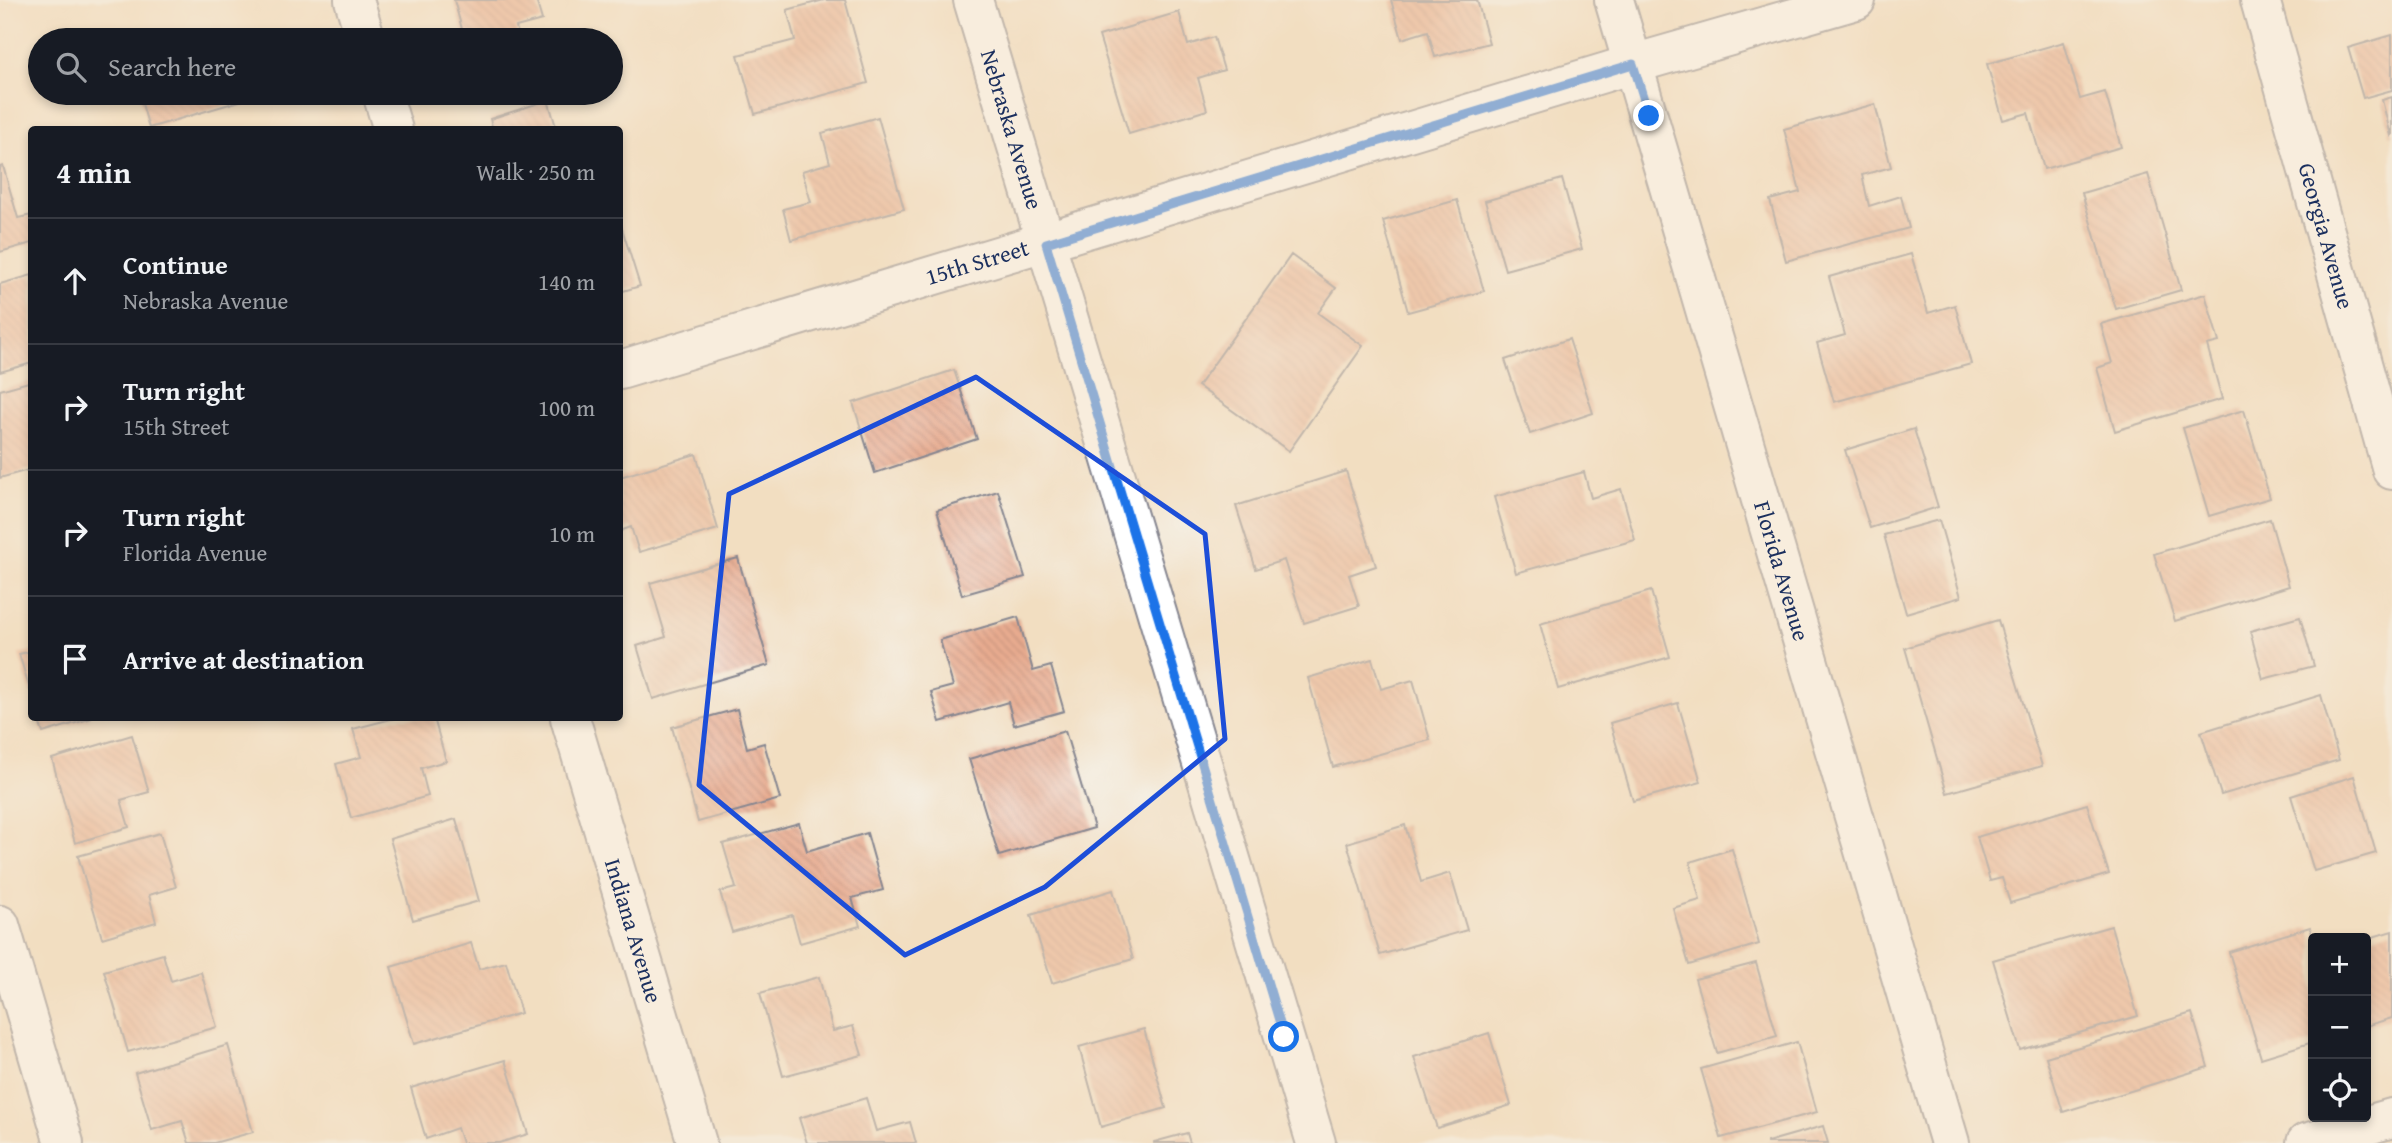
<!DOCTYPE html>
<meta charset="utf-8">
<style>
:root{--surface:#171b24;--page:#20242c;--text:#f1f3f6;--muted:#9ea1a6;--line:#363941}
body{margin:0;font-family:"Gentium Book Plus",serif;background:var(--page);color:var(--text)}
.controls{position:absolute;right:21px;bottom:21px;display:grid;overflow:hidden;border-radius:7px;box-shadow:0 4px 10px #0003}
.controls button{width:63px;height:63px;display:grid;place-items:center;padding:0;border:0;border-bottom:2px solid var(--line);background:var(--surface);color:var(--text);font:35px sans-serif}
.stop{position:absolute;width:21px;height:21px;margin:-16px;border:5px solid #1a73e8;border-radius:50%;background:#fff}
.stop.end{background:#1a73e8;border-color:#fff;box-shadow:0 2px 7px #0008}
.list{margin:0;padding:0;list-style:none}
h2{display:flex;justify-content:space-between;align-items:center;height:91px;margin:0;padding:0 28px;font-size:30px}
h2 small{font-size:23px;font-weight:400;color:var(--muted)}
.list li{display:grid;grid-template-columns:46px 1fr auto;gap:21px;align-items:center;box-sizing:border-box;height:126px;padding:0 28px;border-top:2px solid var(--line)}
.list b{display:block;font-size:26px;white-space:nowrap}
.list p{margin:0;font-size:23px;white-space:nowrap;color:var(--muted)}
.list em{font-size:23px;font-style:normal;color:var(--muted)}
.icon{flex:none;width:38px;height:38px;fill:none;stroke:currentColor;stroke-width:2;stroke-linecap:round;stroke-linejoin:round}
.map{position:relative;flex:none;width:2392px;height:1143px;overflow:hidden}
.search{position:absolute;background:var(--surface);box-shadow:0 4px 10px #0003;left:28px;top:28px;width:595px;height:77px;display:flex;align-items:center;gap:18px;box-sizing:border-box;padding:0 24px;border-radius:38px;color:var(--muted);font-size:26px}
.panel{position:absolute;background:var(--surface);box-shadow:0 4px 10px #0003;left:28px;top:126px;width:595px;height:595px;border-radius:7px}
.map>svg:first-child{display:block}
.building{fill:url(#building-back-hatch)}
.lines{fill:none;stroke-linecap:round;stroke-linejoin:round}
.minor-casing{stroke:#868690;stroke-width:42}
.major-casing{stroke:#868690;stroke-width:42}
.minor{stroke:#fff;stroke-width:38}
.major{stroke:#fff;stroke-width:38}
.route{stroke:#1a73e8;stroke-width:9}
.marked{fill:none;stroke:#1d4ed8;stroke-width:5;stroke-linejoin:round}
.labels{text-anchor:middle;stroke-width:6;stroke-linejoin:round;paint-order:stroke}
.street-label{font-size:23px;fill:#1b2f5e;stroke:#f6f6f2}
</style>
<div class="map">
<svg width="2392" height="1143" viewBox="0 0 2392 1143">
<defs>
<pattern id="building-back-hatch" width="6" height="6" patternUnits="userSpaceOnUse" patternTransform="scale(1.75)"><rect width="6" height="6" fill="#e8ab8f"/><path d="M-1 5l2 2M0 0l6 6M5-1l2 2" fill="none" stroke="#c6937e"/></pattern>
</defs>
<rect width="100%" height="100%" fill="#f6f6f2"/>
<filter id="ink" filterUnits="userSpaceOnUse"><feTurbulence type="fractalNoise" baseFrequency=".0143" numOctaves="2"/><feDisplacementMap in="SourceGraphic" scale="14" xChannelSelector="R" yChannelSelector="G"/><feConvolveMatrix kernelMatrix="1 2 1 2 8 2 1 2 1" color-interpolation-filters="sRGB"/></filter>
<filter id="wash" filterUnits="userSpaceOnUse"><feTurbulence type="fractalNoise" baseFrequency=".00686" numOctaves="4" result="noise"/><feDisplacementMap in="SourceGraphic" scale="28" xChannelSelector="R" yChannelSelector="G"/><feGaussianBlur stdDeviation="1.57" result="paint"/><feColorMatrix in="noise" values="0 0 0 0 0 0 0 0 0 0 0 0 0 0 0 0 0 1.4 0 .05"/><feComposite in="paint" operator="in"/></filter>
<g filter="url(#wash)">
<rect width="100%" height="100%" fill="#f2dec1"/>
<g id="blocks">
<g class="building">
<polygon points="454,0 536,0 542,20 516,27 520,40 465,40"/>
<polygon points="824,0 845,0 868,83 755,114 738,55 795,40 787,10"/>
<polygon points="1391,0 1477,0 1489,43 1435,57 1428,31 1402,39"/>
<polygon points="1179,12 1188,45 1214,37 1224,70 1198,78 1207,110 1129,134 1099,36"/>
<polygon points="2392,35 2392,90 2363,98 2348,48"/>
<polygon points="2064,42 2080,99 2105,92 2121,147 2044,169 2028,113 2003,120 1987,64"/>
<polygon points="139,93 241,93 243,100 149,128"/>
<polygon points="2392,97 2392,135 2391,136 2382,100"/>
<polygon points="548,100 557,130 493,130 490,119"/>
<polygon points="1875,104 1891,167 1862,175 1869,206 1901,196 1909,228 1786,261 1770,200 1800,192 1784,129"/>
<polygon points="878,117 904,209 791,240 783,209 811,202 802,171 830,163 822,133"/>
<polygon points="3,166 18,218 32,215 32,243 0,252 0,167"/>
<polygon points="2148,174 2181,290 2116,309 2082,193"/>
<polygon points="1562,179 1582,249 1505,270 1485,201"/>
<polygon points="1457,200 1484,291 1408,312 1383,221"/>
<polygon points="620,222 640,286 620,292"/>
<polygon points="1911,254 1928,313 1955,305 1971,364 1834,402 1817,343 1845,335 1829,277"/>
<polygon points="1291,255 1336,288 1318,313 1363,346 1289,451 1198,386"/>
<polygon points="32,275 32,363 0,372 0,284"/>
<polygon points="2205,294 2219,342 2207,345 2222,399 2115,431 2097,368 2112,363 2101,324"/>
<polygon points="1569,339 1593,413 1530,434 1505,360"/>
<polygon points="954,370 977,439 875,473 853,403"/>
<polygon points="32,381 32,469 0,478 0,390"/>
<polygon points="2244,410 2270,498 2209,516 2183,428"/>
<polygon points="1914,429 1938,507 1870,528 1845,450"/>
<polygon points="696,454 718,529 639,552 631,527 620,531 620,477"/>
<polygon points="1346,471 1376,566 1349,575 1359,606 1304,623 1284,560 1256,569 1236,506"/>
<polygon points="1584,472 1591,498 1621,489 1635,540 1516,573 1494,497"/>
<polygon points="998,491 1025,577 962,595 937,510"/>
<polygon points="2270,519 2289,586 2175,621 2154,554"/>
<polygon points="1939,520 1961,597 1906,613 1884,535"/>
<polygon points="738,558 769,665 653,699 637,646 666,637 650,583"/>
<polygon points="1651,591 1670,657 1558,689 1540,624"/>
<polygon points="1018,617 1033,671 1051,666 1064,711 1014,725 1008,702 940,722 931,692 953,686 940,640"/>
<polygon points="2300,617 2314,666 2263,679 2250,631"/>
<polygon points="1998,620 2042,766 1947,793 1905,648"/>
<polygon points="32,651 32,693 31,693 19,654"/>
<polygon points="1372,659 1381,689 1413,680 1430,740 1333,767 1308,678"/>
<polygon points="2321,695 2339,760 2221,795 2201,732"/>
<polygon points="1678,703 1701,782 1633,801 1610,723"/>
<polygon points="737,709 747,748 764,743 780,799 698,822 672,727"/>
<polygon points="38,718 92,718 43,733"/>
<polygon points="395,718 434,718 446,761 421,768 428,796 351,818 336,764 361,757 353,729"/>
<polygon points="1065,731 1094,828 999,856 969,759"/>
<polygon points="132,735 149,792 121,800 129,827 75,843 52,759"/>
<polygon points="2354,776 2376,853 2314,871 2291,796"/>
<polygon points="2087,804 2109,874 2010,903 2002,878 1990,881 1977,837"/>
<polygon points="456,819 479,901 413,920 390,839"/>
<polygon points="799,823 807,851 867,833 883,890 852,898 860,926 800,943 792,915 732,932 720,892 736,888 723,844"/>
<polygon points="1405,825 1421,882 1450,873 1467,930 1380,955 1347,843"/>
<polygon points="160,833 176,887 149,895 156,922 102,938 78,856"/>
<polygon points="1732,849 1759,944 1689,965 1673,908 1700,900 1690,862"/>
<polygon points="1113,890 1133,959 1052,983 1031,915"/>
<polygon points="2111,926 2138,1016 2020,1050 1993,960"/>
<polygon points="2310,927 2313,939 2313,1042 2261,1058 2229,952"/>
<polygon points="2392,931 2392,1018 2366,1026 2366,939"/>
<polygon points="471,943 479,969 506,962 521,1013 414,1044 391,967"/>
<polygon points="163,954 171,981 201,972 217,1027 128,1052 104,971"/>
<polygon points="1756,963 1777,1036 1717,1053 1695,979"/>
<polygon points="819,977 833,1031 853,1026 862,1055 783,1076 760,993"/>
<polygon points="2192,1013 2208,1067 2063,1112 2046,1057"/>
<polygon points="1144,1029 1166,1108 1101,1127 1079,1047"/>
<polygon points="1489,1033 1511,1105 1437,1128 1414,1057"/>
<polygon points="1797,1042 1817,1112 1721,1138 1701,1069"/>
<polygon points="228,1045 253,1132 214,1143 189,1143 182,1121 152,1130 135,1073"/>
<polygon points="505,1060 528,1134 499,1143 462,1143 457,1128 426,1139 411,1088"/>
<polygon points="866,1098 876,1131 910,1122 916,1143 807,1143 799,1118"/>
<polygon points="1823,1126 1828,1143 1767,1143 1767,1142"/>
<polygon points="1187,1133 1190,1143 1154,1143 1154,1142"/>
</g>
</g>
</g>
<g filter="url(#ink)">
<use href="#blocks" fill-opacity="0" stroke="#868690" stroke-width="2"/>
<g class="lines">
<defs>
<g id="minor">
<polyline points="354,0 366,40"/>
<path id="s1" d="M1614,0l336,1143"/>
<path id="s2" d="M2260,0l132,470"/>
<polyline points="382,93 393,130"/>
<path id="s3" d="M620,370l1013,-306 223,-64"/>
<path id="s4" d="M570,718l127,425"/>
<polyline points="0,925 64,1143"/>
<polyline points="2306,1143 2392,1118"/>
</g>
<g id="major">
<path id="s5" d="M973,0l343,1143"/>
</g>
</defs>
<use href="#minor" class="minor-casing"/>
<use href="#major" class="major-casing"/>
<use href="#minor" class="minor"/>
<use href="#major" class="major"/>
</g>
</g>
<g class="lines" filter="url(#ink)">
<polyline class="route" points="1284,1037 1046,243 1633,64 1649,116"/>
</g>
<path d="M0 0H2392V1143H0ZM976,377l229,157 20,205 -180,148 -140,68 -206,-170 30,-291z" fill="#f2dec1" fill-opacity=".55" fill-rule="evenodd"/>
<path class="marked" d="M976,377l229,157 20,205 -180,148 -140,68 -206,-170 30,-291z"/>
<g class="labels">
<g class="street-label">
<text dy="8" stroke="none"><textPath href="#s5" startOffset="135">Nebraska Avenue</textPath></text>
<text dy="8" stroke="none"><textPath href="#s2" startOffset="245">Georgia Avenue</textPath></text>
<text dy="8" stroke="none"><textPath href="#s3" startOffset="373">15th Street</textPath></text>
<text dy="8" stroke="none"><textPath href="#s1" startOffset="595">Florida Avenue</textPath></text>
<text dy="8" stroke="none"><textPath href="#s4" startOffset="222">Indiana Avenue</textPath></text>
</g>
</g>
</svg>
<div class="controls">
<button>+</button>
<button>−</button>
<button><svg class="icon" aria-label="locate" viewBox="0 0 24 24"><circle cx="12" cy="12" r="6"/><path d="M12 2v4M12 18v4M2 12h4M18 12h4"/></svg></button>
</div>
<div class="stop" style="left:1284px;top:1037px"></div>
<div class="stop end" style="left:1649px;top:116px"></div>
<div class="search"><svg class="icon" aria-label="search" viewBox="0 0 24 24"><circle cx="10" cy="10" r="6"/><path d="M15 15l6 6"/></svg>Search here</div>
<section class="panel">
<h2>4 min<small>Walk · 250 m</small></h2>
<ul class="list">
<li><svg class="icon" aria-label="ahead" viewBox="0 0 24 24"><path d="M12 20V5M6 11l6-6 6 6"/></svg><div><b>Continue</b><p>Nebraska Avenue</p></div><em>140 m</em></li>
<li><svg class="icon" aria-label="right" viewBox="0 0 24 24"><path d="M7 20v-9h11M14 6l5 5-5 5"/></svg><div><b>Turn right</b><p>15th Street</p></div><em>100 m</em></li>
<li><svg class="icon" aria-label="right" viewBox="0 0 24 24"><path d="M7 20v-9h11M14 6l5 5-5 5"/></svg><div><b>Turn right</b><p>Florida Avenue</p></div><em>10 m</em></li>
<li><svg class="icon" aria-label="arrive" viewBox="0 0 24 24"><path d="M6 21V4h12l-3 4 3 4H6"/></svg><div><b>Arrive at destination</b></div></li>
</ul>
</section>
</div>
